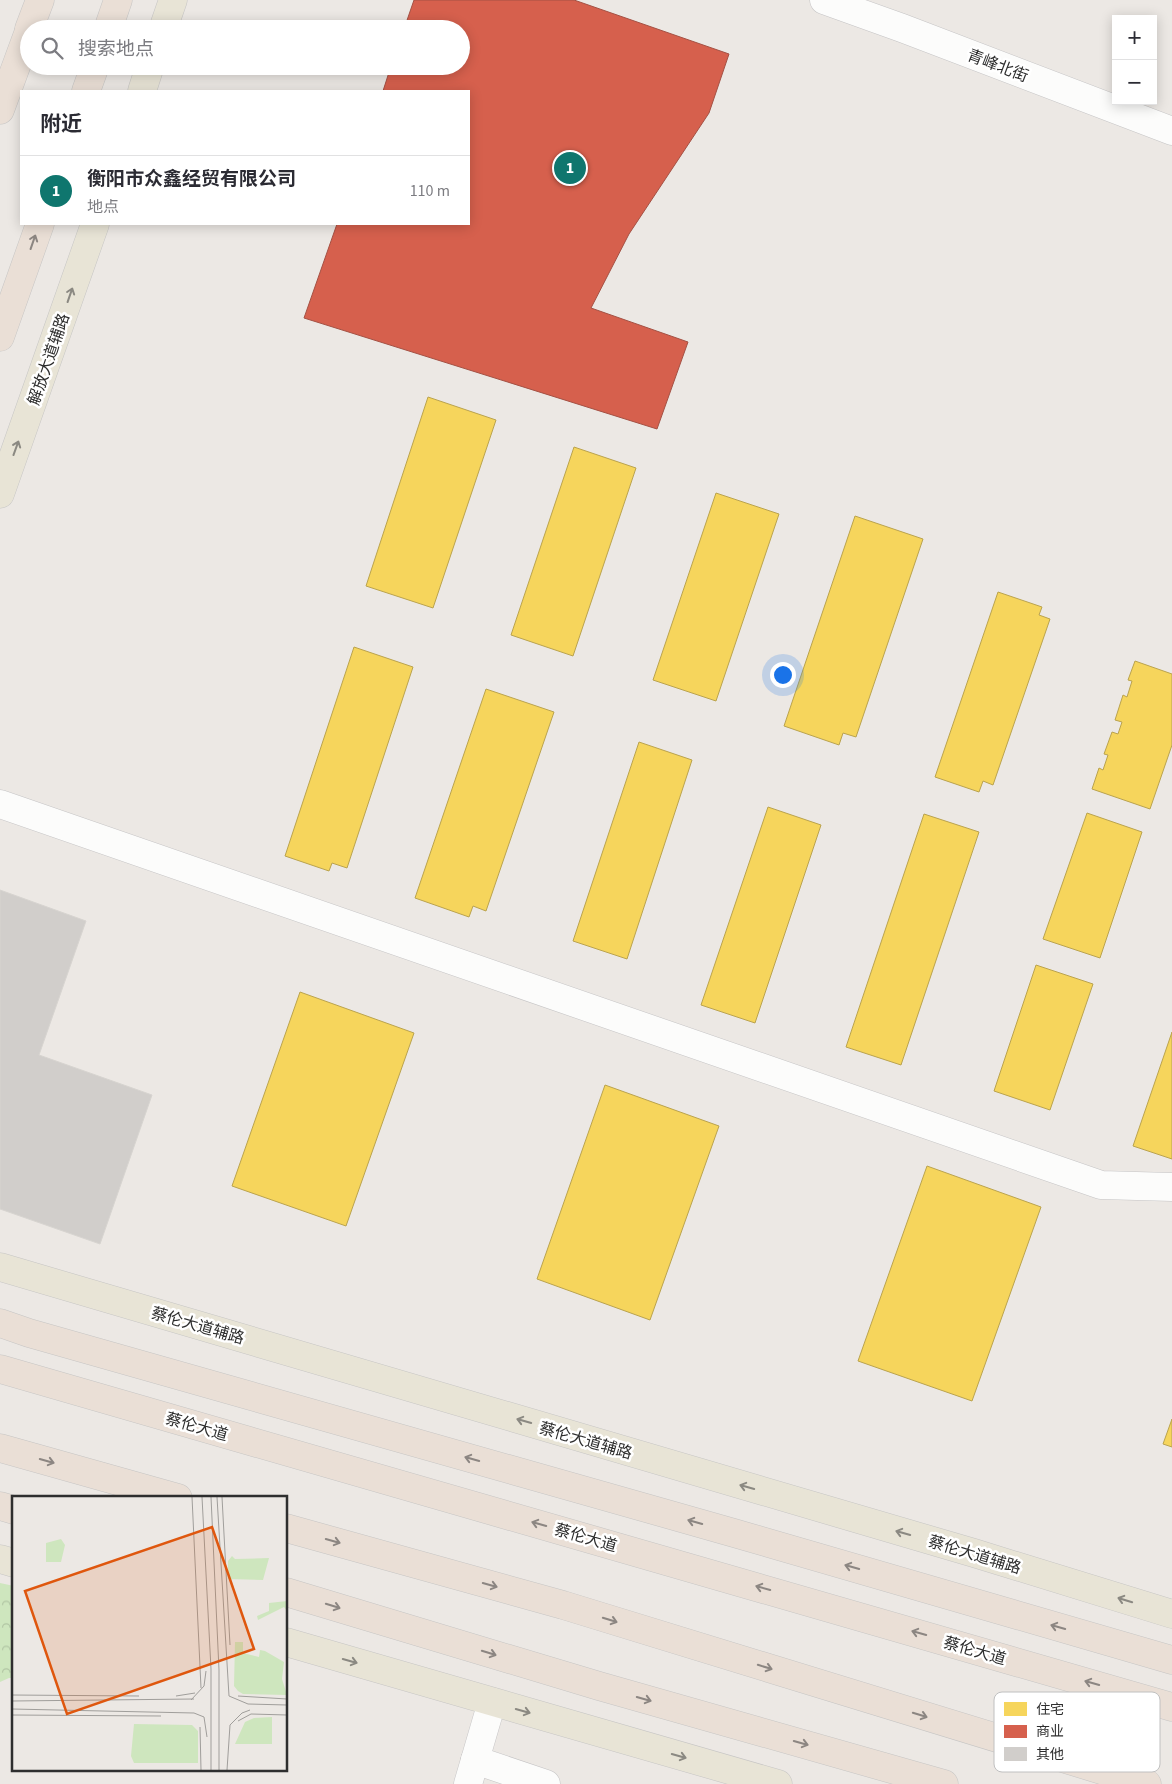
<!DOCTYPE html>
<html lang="zh">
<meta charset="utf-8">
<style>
:root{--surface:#fff;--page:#f7f7f7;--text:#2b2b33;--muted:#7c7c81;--line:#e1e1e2;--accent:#0f766e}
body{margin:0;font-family:"Source Sans 3","Noto Sans SC",sans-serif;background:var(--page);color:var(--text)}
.controls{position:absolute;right:15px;top:15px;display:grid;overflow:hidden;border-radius:0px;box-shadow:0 2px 12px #0003}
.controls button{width:45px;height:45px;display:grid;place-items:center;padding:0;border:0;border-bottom:1px solid var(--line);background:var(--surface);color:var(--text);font:25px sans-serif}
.you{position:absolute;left:782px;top:674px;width:18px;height:18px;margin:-12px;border:4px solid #fff;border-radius:50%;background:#1a73e8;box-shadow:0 0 0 8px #1a73e833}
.badge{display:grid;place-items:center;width:32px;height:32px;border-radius:50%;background:var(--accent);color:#fff;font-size:16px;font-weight:700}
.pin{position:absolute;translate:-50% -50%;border:2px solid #fff;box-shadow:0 1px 5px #0006}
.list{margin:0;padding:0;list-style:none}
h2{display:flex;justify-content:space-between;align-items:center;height:65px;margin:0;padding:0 20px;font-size:21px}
h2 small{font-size:16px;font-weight:400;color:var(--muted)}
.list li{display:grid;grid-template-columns:32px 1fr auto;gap:15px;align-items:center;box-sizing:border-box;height:70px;padding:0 20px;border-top:1px solid var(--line)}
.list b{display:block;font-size:19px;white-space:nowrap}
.list p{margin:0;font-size:16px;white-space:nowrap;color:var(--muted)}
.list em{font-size:16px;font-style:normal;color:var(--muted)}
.icon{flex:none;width:28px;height:28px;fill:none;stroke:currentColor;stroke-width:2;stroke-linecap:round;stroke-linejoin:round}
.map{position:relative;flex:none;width:1172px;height:1784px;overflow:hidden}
.search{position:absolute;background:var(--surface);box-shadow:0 2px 12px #0003;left:20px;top:20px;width:450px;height:55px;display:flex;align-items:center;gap:12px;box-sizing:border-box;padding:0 18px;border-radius:28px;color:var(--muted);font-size:19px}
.panel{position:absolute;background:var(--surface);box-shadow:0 2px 12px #0003;left:20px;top:90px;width:450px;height:135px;border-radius:0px}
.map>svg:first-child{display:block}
.park{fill:url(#park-crowns)}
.homes{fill:#f6d55c;stroke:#baa34e}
.shops{fill:#d6604d;stroke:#a45144}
.building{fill:#d1cecb;stroke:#d7d4d0}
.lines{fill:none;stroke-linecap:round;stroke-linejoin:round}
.minor-casing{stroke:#c5c4c5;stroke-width:29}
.major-casing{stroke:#c6c5c4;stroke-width:29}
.highway-casing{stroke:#c6c5c4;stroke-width:29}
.minor{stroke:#fcfcfb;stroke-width:28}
.major{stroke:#e8e4d6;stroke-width:28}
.highway{stroke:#eadfd6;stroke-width:28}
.oneway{stroke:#8c8682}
.oneway2{stroke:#8b8982}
.labels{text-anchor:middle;stroke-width:5;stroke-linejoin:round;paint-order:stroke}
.street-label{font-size:16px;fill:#2e2e2e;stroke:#fff}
.inset-road{fill:none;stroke:#a09e9b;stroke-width:1}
.view{fill:#df570e;fill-opacity:0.15;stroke:#df570e;stroke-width:2.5}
.inset-edge{fill:none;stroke:#2e2e2e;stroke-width:2.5}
.key{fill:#fff;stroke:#c0c0c0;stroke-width:1}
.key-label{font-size:14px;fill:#2e2e2e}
</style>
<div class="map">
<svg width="1172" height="1784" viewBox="0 0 1172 1784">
<defs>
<pattern id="park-crowns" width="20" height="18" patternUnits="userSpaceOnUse" patternTransform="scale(1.25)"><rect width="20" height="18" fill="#cee6be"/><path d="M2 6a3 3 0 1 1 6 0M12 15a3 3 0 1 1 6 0" fill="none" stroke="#b1c6a4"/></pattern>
</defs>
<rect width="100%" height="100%" fill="#ece8e4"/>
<polygon class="park" points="0,1583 14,1586 14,1678 9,1678 0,1682"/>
<g class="homes">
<polygon points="428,397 496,420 433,608 366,586"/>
<polygon points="574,447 636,468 573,656 511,635"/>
<polygon points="716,493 779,514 716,701 653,680"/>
<polygon points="855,516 923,539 856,737 843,733 839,745 784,726"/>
<polygon points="998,592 1042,607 1039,615 1050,619 993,785 983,781 979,792 935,777"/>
<polygon points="354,647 413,667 347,868 332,863 329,871 285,856"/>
<polygon points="1135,661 1172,674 1172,745 1150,809 1092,789 1099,768 1103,770 1108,755 1104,754 1112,732 1118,734 1122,722 1115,720 1123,695 1127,697 1132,681 1128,680"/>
<polygon points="486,689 554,712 486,911 473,906 469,917 415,898"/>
<polygon points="639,742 692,760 627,959 573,941"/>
<polygon points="768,807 821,825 755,1023 701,1005"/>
<polygon points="1087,813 1142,832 1100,958 1043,939"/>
<polygon points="924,814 979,832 901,1065 846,1047"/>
<polygon points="1036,965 1093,984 1050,1110 994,1091"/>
<polygon points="300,992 414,1033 346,1226 232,1186"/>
<polygon points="1172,1032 1172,1159 1133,1146"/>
<polygon points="605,1085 719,1126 650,1320 537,1279"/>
<polygon points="927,1166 1041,1207 972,1401 858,1361"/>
<polygon points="1172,1419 1172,1447 1163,1444"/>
</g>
<polygon class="shops" points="414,0 574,0 729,54 709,113 629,234 591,308 688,342 657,429 304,318 337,224 469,224 469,91 383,91 391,66 461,66 461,29 404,29"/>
<polygon class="building" points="0,890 86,921 39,1055 152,1095 100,1244 0,1209"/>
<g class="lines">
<defs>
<g id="minor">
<polyline points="824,0 902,28 1172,131"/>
<polyline points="0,804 1101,1185 1172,1187"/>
<polyline points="475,1760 546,1784"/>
<polyline points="468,1784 492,1702"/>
</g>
<g id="major">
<polyline points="163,29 173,0"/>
<polyline points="142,91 150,66"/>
<polyline points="0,494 95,224"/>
<polyline points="0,1267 974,1553 1172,1614"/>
<polyline points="0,1559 14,1563"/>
<polyline points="286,1642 778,1784"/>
</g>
<g id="highway">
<polyline points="29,29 40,0"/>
<polyline points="108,29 118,0"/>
<polyline points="86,91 95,66"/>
<polyline points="0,110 29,31"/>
<polyline points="0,337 40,224"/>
<polyline points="0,1323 29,1333 734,1533 1172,1660"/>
<polyline points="0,1369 1172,1707"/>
<polyline points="0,1448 178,1498"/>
<polyline points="0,1506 14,1510"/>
<polyline points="286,1528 563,1605 1147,1784"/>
<polyline points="286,1592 599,1686 944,1784"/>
</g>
</defs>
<use href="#minor" class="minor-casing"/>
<use href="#major" class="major-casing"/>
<use href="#highway" class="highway-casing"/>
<use href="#minor" class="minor"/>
<use href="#major" class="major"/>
<use href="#highway" class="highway"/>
</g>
<defs><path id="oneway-shaft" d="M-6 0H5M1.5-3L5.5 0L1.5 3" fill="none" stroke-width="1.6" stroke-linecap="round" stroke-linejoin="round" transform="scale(1.25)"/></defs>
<g class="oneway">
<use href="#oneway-shaft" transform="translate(33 242) rotate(-71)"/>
<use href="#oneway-shaft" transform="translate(472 1459) rotate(-164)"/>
<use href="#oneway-shaft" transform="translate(47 1461) rotate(16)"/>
<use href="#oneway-shaft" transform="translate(695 1522) rotate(-164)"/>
<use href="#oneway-shaft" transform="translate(539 1524) rotate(-164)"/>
<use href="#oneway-shaft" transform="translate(333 1541) rotate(16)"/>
<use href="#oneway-shaft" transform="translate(852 1567) rotate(-164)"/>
<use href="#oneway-shaft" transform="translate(490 1585) rotate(16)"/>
<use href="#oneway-shaft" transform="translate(763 1588) rotate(-164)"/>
<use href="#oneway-shaft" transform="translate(333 1606) rotate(17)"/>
<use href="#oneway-shaft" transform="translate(610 1620) rotate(17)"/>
<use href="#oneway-shaft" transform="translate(1058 1627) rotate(-164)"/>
<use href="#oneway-shaft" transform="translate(919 1633) rotate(-164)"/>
<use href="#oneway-shaft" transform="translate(489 1653) rotate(17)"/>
<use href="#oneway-shaft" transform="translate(765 1667) rotate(17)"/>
<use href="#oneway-shaft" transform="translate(1092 1683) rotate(-164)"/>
<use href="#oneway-shaft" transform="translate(644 1699) rotate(16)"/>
<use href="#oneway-shaft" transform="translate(920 1715) rotate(17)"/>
<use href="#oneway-shaft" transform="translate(801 1743) rotate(16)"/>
</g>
<g class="oneway2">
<use href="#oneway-shaft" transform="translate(70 295) rotate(-71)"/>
<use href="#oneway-shaft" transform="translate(16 448) rotate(-70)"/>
<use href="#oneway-shaft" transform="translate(524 1421) rotate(-164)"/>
<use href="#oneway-shaft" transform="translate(747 1487) rotate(-164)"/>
<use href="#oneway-shaft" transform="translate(903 1533) rotate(-164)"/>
<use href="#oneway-shaft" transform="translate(1125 1600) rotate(-163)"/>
<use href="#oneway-shaft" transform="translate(350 1661) rotate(16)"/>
<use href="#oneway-shaft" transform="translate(523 1711) rotate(16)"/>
<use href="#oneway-shaft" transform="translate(679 1756) rotate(16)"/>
</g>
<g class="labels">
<g class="street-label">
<text transform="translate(998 65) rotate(21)" y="6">青峰北街</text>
<text transform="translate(48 359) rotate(-71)" y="6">解放大道辅路</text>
<text transform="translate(198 1325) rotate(16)" y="6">蔡伦大道辅路</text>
<text transform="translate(197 1426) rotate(16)" y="6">蔡伦大道</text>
<text transform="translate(586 1440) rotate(16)" y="6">蔡伦大道辅路</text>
<text transform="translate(586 1537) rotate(16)" y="6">蔡伦大道</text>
<text transform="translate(975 1554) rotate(17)" y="6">蔡伦大道辅路</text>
<text transform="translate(975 1650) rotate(16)" y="6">蔡伦大道</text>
</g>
</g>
<g transform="translate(12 1496)">
<rect width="275" height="275" fill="#ece8e4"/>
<path d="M220,60l3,3 34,-1 -6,22 -35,-1v-18z" fill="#cee6be"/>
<path d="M49,43l4,6 -4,17h-15v-19zM223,146h8v11l16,4 1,-7 5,1 19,11 -2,17 5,16 -44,-1 -5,-3 -4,-5zM260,221v27h-37l10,-22 9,-4zM122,228l58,1 6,6v32h-64l-3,-7z" fill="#cee6be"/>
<path d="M275,105v10l-3,-4 -26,13 -1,-4 12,-5v-8z" fill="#cee6be"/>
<path class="inset-road" d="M180,1l9,191M190,1l9,172v101M199,1l8,173v100M205,1l12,199 19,8 39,1M210,1l8,148M0,199l127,1M164,200l19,-3M226,200l49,3M179,204l13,-14 2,-15M0,205l182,-2M0,213l182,4 10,4 3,20M0,219l149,1M226,225l13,-7 36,1M188,231l1,43M215,274l3,-45 12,-12 8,-3"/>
<path class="view" d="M200,31l42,122 -187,65 -42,-123z"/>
<rect width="275" height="275" class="inset-edge"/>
</g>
<rect x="994" y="1692" width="166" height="80" rx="8" class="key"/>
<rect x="1004" y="1702" width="23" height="14" fill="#f6d55c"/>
<rect x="1004" y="1725" width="23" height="13" fill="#d6604d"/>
<rect x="1004" y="1747" width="23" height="14" fill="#d1cecb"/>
<g class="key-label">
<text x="1036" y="1714">住宅</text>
<text x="1036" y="1736">商业</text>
<text x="1036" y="1759">其他</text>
</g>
</svg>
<div class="controls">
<button>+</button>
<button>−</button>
</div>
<div class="you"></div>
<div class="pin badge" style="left:570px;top:168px">1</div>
<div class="search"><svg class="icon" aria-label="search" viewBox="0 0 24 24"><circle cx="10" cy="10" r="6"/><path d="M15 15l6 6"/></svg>搜索地点</div>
<section class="panel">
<h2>附近<small></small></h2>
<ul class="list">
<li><span class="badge">1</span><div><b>衡阳市众鑫经贸有限公司</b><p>地点</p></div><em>110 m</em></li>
</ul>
</section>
</div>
